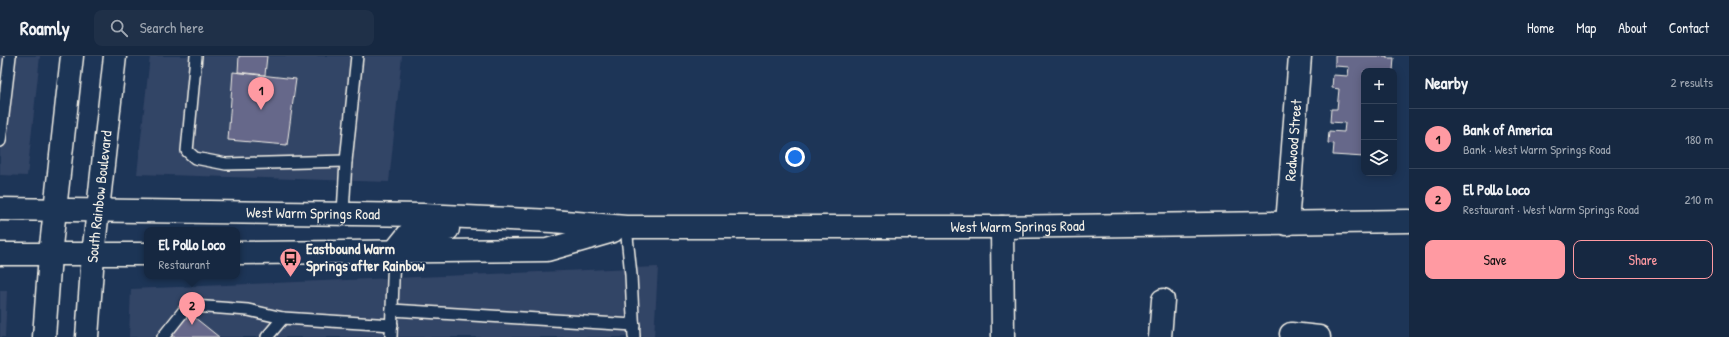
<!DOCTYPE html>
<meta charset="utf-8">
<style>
:root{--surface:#162841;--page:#1f3048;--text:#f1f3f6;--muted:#9ea6b1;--line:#35445a;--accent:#ff9aa2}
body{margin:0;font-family:"Patrick Hand",sans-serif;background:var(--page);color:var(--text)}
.controls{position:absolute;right:12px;top:12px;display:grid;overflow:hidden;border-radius:8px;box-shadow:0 2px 10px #0003}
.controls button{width:36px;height:36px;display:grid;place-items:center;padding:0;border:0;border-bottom:1px solid var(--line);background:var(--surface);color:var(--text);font:20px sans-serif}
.you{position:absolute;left:795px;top:101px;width:14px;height:14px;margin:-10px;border:3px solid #fff;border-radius:50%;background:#1a73e8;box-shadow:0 0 0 6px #1a73e833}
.badge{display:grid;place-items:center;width:26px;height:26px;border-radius:50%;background:var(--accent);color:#111;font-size:13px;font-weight:700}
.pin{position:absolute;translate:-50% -33px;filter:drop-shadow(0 1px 2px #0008)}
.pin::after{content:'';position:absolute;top:21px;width:14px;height:12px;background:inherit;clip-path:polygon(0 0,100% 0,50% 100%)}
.popup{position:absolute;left:144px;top:171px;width:96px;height:52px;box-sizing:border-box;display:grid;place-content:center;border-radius:8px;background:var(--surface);filter:drop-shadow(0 1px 3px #0005);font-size:13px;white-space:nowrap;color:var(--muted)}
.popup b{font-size:15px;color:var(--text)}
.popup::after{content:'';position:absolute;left:50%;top:100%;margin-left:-8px;border:8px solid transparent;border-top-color:var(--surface)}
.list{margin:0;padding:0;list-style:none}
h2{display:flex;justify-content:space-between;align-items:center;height:52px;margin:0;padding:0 16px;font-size:17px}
h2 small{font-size:13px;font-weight:400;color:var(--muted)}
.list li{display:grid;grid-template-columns:26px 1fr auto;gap:12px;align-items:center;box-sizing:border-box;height:60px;padding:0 16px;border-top:1px solid var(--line)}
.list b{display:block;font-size:15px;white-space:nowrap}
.list p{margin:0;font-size:13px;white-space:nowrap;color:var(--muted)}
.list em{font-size:13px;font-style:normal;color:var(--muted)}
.actions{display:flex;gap:8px;padding:12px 16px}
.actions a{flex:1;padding:9px 0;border:1px solid var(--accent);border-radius:8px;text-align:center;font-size:14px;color:var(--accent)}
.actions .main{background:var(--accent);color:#111}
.icon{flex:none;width:22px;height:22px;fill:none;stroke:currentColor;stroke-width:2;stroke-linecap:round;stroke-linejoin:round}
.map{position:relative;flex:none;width:1409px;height:281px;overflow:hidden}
header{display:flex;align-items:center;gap:24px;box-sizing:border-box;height:56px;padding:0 20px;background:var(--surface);border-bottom:1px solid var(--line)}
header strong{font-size:19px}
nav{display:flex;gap:22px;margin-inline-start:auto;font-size:14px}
.search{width:280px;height:36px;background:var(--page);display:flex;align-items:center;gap:10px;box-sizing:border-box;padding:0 14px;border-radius:8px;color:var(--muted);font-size:15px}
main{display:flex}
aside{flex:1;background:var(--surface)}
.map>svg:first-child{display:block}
.built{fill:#346}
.building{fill:#66678a;stroke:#f4f1e8}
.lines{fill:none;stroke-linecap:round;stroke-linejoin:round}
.lane-casing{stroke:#f4f1e8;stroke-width:14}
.street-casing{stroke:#f4f1e8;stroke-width:25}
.secondary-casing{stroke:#f4f1e8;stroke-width:25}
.primary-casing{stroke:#f4f1e8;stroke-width:25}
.lane{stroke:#1d3557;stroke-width:11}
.street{stroke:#1d3557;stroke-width:22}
.secondary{stroke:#1d3557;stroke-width:22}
.primary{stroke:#1d3557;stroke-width:22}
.labels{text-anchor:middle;stroke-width:4;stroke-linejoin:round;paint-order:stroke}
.street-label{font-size:15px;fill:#f4f1e8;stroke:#1d3557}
.poi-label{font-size:15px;font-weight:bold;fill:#f4f1e8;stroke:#1d3557;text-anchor:start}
</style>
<header>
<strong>Roamly</strong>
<div class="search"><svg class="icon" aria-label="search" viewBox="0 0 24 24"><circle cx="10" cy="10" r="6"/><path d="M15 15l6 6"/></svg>Search here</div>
<nav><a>Home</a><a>Map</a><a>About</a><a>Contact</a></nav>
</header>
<main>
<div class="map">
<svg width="1409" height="281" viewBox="0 0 1409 281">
<rect width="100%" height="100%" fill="#1d3557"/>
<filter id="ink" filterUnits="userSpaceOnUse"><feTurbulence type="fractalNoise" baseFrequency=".025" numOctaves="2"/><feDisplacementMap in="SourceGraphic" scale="8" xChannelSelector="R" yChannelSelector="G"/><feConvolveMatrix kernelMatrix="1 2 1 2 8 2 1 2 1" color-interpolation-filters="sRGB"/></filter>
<g filter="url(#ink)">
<g class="built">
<polygon points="0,0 40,0 27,120 0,119"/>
<polygon points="150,0 402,0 389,126 137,118"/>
<polygon points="658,211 654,281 129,281 131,233"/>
<polygon points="0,235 7,235 5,281 0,281"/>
</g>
<g class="building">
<polygon points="239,0 267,0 265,19 238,16"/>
<polygon points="1335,0 1387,0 1387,2 1394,2 1393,15 1364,15 1364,101 1333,99 1334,88 1328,87 1329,75 1344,76 1345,67 1330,66 1331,53 1337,53 1339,33 1332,32 1333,19 1348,20 1349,11 1335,10"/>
<polygon points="233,16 296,23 287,89 228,84"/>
<polygon points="189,257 219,281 170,281"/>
</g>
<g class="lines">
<defs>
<g id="lane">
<polyline points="196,0 187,95 195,102 226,108 346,105"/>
<polyline points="0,85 10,0"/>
<polyline points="343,157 346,105 357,0"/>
<polyline points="626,171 631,219 634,281"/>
<polyline points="392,254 634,269"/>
<polyline points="163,281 186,252 193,250 248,254 283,262 392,269"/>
<polyline points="267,281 283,262"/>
<polyline points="391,281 394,196"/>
</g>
<g id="street">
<polyline points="1002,171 1003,281"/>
<polyline points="1291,278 1319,281"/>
<polyline points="1160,281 1163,244"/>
</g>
<g id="secondary">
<path id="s1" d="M0,153l423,6 129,6 74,6h376l407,-6"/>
<path id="s2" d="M1287,168l13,-168"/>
<polyline points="394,196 410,176 448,173"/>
<polyline points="237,197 547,194 613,175"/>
<polyline points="0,198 147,198"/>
</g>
<g id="primary">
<polyline points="44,281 50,199 72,0"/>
<path id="s3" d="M87,281l6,-82 22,-199"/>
</g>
</defs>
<use href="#lane" class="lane-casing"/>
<use href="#street" class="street-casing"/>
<use href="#secondary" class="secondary-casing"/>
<use href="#primary" class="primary-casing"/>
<use href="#lane" class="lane"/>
<use href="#street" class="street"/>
<use href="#secondary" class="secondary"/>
<use href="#primary" class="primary"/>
</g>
</g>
<defs>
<symbol id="bus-pin" viewBox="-11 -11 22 30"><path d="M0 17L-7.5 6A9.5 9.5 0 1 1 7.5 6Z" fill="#ff9aa2" stroke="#1d3557"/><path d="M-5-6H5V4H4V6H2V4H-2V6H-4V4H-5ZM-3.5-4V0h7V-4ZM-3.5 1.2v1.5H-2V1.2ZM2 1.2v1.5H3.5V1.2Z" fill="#111"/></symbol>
</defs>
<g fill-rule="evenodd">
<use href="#bus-pin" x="278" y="190" width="25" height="34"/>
</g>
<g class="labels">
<g class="street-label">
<text dy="5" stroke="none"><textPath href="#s2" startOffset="84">Redwood Street</textPath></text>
<text dy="5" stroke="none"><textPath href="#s3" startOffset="141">South Rainbow Boulevard</textPath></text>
<text dy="5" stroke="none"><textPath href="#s1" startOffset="313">West Warm Springs Road</textPath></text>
<text dy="5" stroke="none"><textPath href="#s1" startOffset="1018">West Warm Springs Road</textPath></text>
</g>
<g class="poi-label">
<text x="306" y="198">Eastbound Warm<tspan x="306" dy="17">Springs after Rainbow</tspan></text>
</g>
</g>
</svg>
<div class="controls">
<button>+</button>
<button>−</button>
<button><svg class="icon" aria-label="layers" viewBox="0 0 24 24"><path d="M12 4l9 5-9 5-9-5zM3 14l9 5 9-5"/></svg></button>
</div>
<div class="you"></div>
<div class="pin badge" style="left:261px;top:54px">1</div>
<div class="pin badge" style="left:192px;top:269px">2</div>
<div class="popup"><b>El Pollo Loco</b>Restaurant</div>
</div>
<aside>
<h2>Nearby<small>2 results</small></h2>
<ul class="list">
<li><span class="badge">1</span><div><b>Bank of America</b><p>Bank · West Warm Springs Road</p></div><em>180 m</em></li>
<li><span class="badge">2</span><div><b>El Pollo Loco</b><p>Restaurant · West Warm Springs Road</p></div><em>210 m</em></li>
</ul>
<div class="actions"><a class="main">Save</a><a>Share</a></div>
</aside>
</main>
